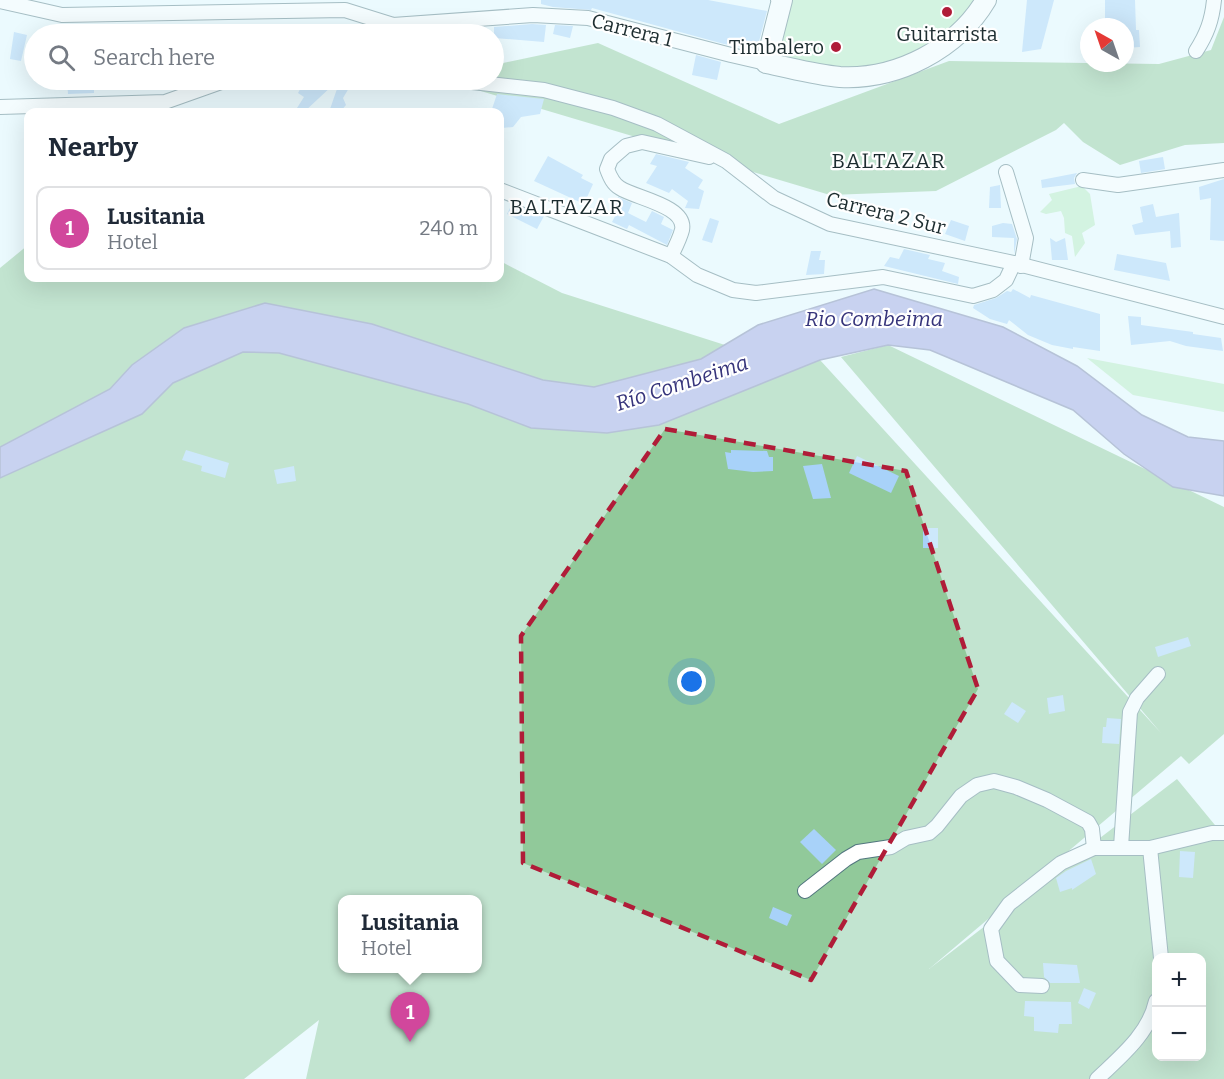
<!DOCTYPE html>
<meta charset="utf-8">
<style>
:root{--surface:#fff;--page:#f6f6f7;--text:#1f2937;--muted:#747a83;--line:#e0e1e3;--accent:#b01c38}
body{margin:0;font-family:Bitter,serif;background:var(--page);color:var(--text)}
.controls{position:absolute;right:18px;bottom:18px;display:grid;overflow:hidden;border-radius:12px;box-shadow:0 6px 24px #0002}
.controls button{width:54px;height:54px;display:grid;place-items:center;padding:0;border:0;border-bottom:2px solid var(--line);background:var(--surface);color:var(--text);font:30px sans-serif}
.compass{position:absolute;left:1080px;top:18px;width:54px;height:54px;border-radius:50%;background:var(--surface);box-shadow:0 6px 24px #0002;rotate:320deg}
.you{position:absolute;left:692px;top:682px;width:21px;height:21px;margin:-15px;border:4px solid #fff;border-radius:50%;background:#1a73e8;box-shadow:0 0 0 9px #1a73e833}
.badge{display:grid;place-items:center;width:39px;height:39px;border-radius:50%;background:var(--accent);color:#fff;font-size:20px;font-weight:700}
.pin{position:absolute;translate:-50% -50px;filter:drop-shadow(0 2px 3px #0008)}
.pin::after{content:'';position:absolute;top:32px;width:21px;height:18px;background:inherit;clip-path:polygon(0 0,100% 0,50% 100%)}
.popup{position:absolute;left:338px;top:895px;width:144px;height:78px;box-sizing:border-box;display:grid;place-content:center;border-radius:12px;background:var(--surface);filter:drop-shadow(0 2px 4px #0005);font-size:20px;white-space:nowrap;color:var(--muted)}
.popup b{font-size:22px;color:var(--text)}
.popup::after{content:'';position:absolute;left:50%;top:100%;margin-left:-12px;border:12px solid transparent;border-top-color:var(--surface)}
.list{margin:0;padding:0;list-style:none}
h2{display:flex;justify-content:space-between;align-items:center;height:78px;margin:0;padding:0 24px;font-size:26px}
h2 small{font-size:20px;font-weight:400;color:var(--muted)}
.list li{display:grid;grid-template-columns:39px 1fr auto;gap:18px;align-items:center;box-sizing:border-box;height:84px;margin:0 12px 12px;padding:0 12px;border:2px solid var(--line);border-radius:12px}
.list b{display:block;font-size:22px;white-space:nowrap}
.list p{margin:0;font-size:20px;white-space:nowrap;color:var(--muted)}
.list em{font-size:20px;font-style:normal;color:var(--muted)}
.icon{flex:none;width:33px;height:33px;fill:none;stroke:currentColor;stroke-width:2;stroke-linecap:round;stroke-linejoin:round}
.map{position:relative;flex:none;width:1224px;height:1079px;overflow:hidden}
.search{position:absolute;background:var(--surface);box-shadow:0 6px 24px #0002;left:24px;top:24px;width:480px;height:66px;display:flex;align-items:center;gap:15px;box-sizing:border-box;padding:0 21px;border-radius:33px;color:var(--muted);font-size:22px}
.panel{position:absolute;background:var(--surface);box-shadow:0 6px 24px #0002;left:24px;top:108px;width:480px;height:174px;border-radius:12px}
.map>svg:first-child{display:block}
.green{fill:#b6eabe}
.forest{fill:#91c99a;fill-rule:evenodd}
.water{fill:#9da3df;stroke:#7780aa;stroke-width:1.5}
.building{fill:#a8d2f9}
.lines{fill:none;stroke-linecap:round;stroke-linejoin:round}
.street-casing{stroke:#52767f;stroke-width:16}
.secondary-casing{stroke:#52767f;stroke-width:22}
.street{stroke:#fff;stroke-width:14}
.secondary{stroke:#fff;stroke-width:20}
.marked{fill:none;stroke:#b01c38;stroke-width:4.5;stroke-dasharray:12 8;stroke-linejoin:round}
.poi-dot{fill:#b01c38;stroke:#fff;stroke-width:2}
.labels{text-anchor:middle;stroke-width:4.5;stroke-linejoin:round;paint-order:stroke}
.street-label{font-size:20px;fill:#1d2d30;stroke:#fff}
.poi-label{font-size:20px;fill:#1d2d30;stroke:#fff}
.neighbourhood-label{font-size:21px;letter-spacing:1.5px;fill:#1d2d30;stroke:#fff}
.water-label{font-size:21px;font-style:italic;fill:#36347b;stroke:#fff}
</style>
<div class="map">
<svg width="1224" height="1079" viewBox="0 0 1224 1079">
<rect width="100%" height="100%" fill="#ebfafe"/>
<g class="green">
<polygon points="782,0 986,0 977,13 886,71 766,63"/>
<polygon points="1082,186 1090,194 1095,225 1082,233 1085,243 1075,257 1072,236 1065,233 1064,218 1061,211 1046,214 1040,212 1052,200 1049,194"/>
<polygon points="1087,358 1224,384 1224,412 1133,395"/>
</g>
<g class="forest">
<polygon points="1224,17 1224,143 1185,145 1120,165 1083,142 1064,123 1056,130 936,191 830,195 444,80 494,80 494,65 598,43 779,124 949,61 1159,64 1211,50"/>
<path d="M28,245v33h472v-17l62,32 163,52 95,15 341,373 -320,-376 47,-12 336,162v227l-35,30 -8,-8 -252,213 248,-190 47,57v243h-918l13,-59 -75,59h-244v-811zM342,900h136v68h-136zM1156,958h46v98h-46z"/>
</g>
<polygon class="water" points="874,289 1003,327 1077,366 1142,415 1188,437 1224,441 1224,496 1173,487 1124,454 1073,410 930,350 888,345 820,360 659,425 607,433 531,428 468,404 279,353 243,352 173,383 142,414 0,478 0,447 110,389 132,365 184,328 265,303 372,324 543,380 594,387 701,359 758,325"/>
<g class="building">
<polygon points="541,0 708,0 767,11 757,49 724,44 592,8 591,10 553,7 541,4"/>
<polygon points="1027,0 1054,0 1041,49 1022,52"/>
<polygon points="1105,0 1135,0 1136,30 1139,30 1140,47 1125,48 1125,27 1105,27"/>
<polygon points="532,24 546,25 544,42 494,38 494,27"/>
<polygon points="555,25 573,26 570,38 553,34"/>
<polygon points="14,32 27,35 21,61 10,59"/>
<polygon points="696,55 721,62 717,80 692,75"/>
<polygon points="67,80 94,80 94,93 68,94"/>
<polygon points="305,80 333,85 304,112 297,108 304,97 298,93"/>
<polygon points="338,86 349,88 343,98 346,105 340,112 329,112"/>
<polygon points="497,94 544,99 540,114 521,117 513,127 501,128 502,115 500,115 500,112 491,112"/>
<polygon points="656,154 689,162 685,168 703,180 698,188 704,191 699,209 685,208 688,201 672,189 669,193 646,183 657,166 650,164"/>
<polygon points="548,156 583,175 581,178 593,184 584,204 534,181"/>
<polygon points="1163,157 1165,169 1141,173 1139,161"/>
<polygon points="1077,173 1074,178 1075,184 1042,188 1041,180"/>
<polygon points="1224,179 1224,241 1210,240 1211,198 1200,200 1199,187"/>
<polygon points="1000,185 1001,208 989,208 990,187"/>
<polygon points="618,197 632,203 628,213 646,222 652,211 664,217 661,224 673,230 667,245 629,225 627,229 612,222 620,207 615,205"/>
<polygon points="512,204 544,216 537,229 507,214"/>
<polygon points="1153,204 1156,217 1179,213 1181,247 1171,248 1170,231 1135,235 1132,225 1143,222 1140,207"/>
<polygon points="710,218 719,221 712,243 702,240"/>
<polygon points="951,220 969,226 965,241 945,234"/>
<polygon points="1003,223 1012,224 1017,239 1014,254 1014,238 992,237 992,226"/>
<polygon points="1050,238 1056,242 1065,238 1068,260 1052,260"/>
<polygon points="904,249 930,255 928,259 945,263 942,271 959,277 958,284 884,266 890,257 899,259"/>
<polygon points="811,251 821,251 819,260 825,260 824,274 806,275"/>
<polygon points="1117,254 1166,263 1170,281 1114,270"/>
<polygon points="1013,289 1030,298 1031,295 1100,314 1100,351 1073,347 1073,349 1052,345 1028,335 1009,320 1007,324 990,319 973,308 974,305 996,298 1007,291 1011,292"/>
<polygon points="1128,316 1141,317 1141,325 1193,332 1193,334 1221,338 1223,351 1186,346 1170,341 1131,345"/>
<polygon points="186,450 229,463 225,478 201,471 202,466 182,460"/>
<polygon points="731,450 767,451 769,457 773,457 773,471 753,472 728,469 725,452 731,453"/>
<polygon points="857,456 899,476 891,493 849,473"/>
<polygon points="822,464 831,498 813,499 803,466"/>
<polygon points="294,466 296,481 277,484 274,470"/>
<rect x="923" y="528" width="15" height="20"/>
<polygon points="1188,637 1191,646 1158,657 1155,647"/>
<polygon points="1063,695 1065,711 1049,714 1047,698"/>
<polygon points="1012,702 1026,711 1018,723 1004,714"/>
<polygon points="1107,718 1121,719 1119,744 1102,743 1103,727 1106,727"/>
<polygon points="814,829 836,850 822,864 800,842"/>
<polygon points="1180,851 1195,852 1193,878 1179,877"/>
<polygon points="1091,859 1096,874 1072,890 1072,888 1060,892 1056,878 1066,871"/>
<polygon points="773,907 792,915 787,926 769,918"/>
<polygon points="1043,963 1077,965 1080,983 1050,983 1044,977"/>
<polygon points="1084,988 1096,993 1089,1009 1078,1003"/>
<polygon points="1025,1001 1071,1002 1072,1024 1059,1024 1058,1033 1034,1031 1034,1017 1024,1016"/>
</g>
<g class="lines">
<defs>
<g id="street">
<polyline points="0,1 62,15 345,10 393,25 533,15 588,18 731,55 766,63"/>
<path d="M1196,51c11,-17 16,-31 18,-51"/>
<polyline points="454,80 544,90 613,108 657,124 726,161 774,198 830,224 1014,263 1224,317"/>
<polyline points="0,107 165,102 227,80"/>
<polyline points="1006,172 1026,238 1021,266"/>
<polyline points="1083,180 1118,185 1224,170"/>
<polyline points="500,190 671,256 697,275 733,290 756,293 883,277 973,296 993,290 1006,280 1014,263"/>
<path d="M671,256c4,-8 9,-18 11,-26 5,-24 -47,-32 -62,-42 -7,-4 -10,-11 -13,-19l4,-10 8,-7 7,-6 16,-4 67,15"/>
<polyline points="1121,847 1130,712 1137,698 1158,674"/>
<polyline points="1150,848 1161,958"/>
<polyline points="805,891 846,859 858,852 891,847 906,838 929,833 937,826 961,796 977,785 994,781 1016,787 1047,800 1088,822 1092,829 1094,848"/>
<polyline points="1042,986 1020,985 997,961 991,929 1009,904 1061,863 1094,848 1150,848 1212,833 1224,833"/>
<path d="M1097,1079c23,-22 52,-45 59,-78"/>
</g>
<path id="secondary" d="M781,0h1l-16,63c25,5 49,12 74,14 57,3 117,-28 146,-77"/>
</defs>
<use href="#street" class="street-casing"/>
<use href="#secondary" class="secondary-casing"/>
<use href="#street" class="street"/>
<use href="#secondary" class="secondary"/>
</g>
<path d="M0 0H1224V1079H0ZM665,429l241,42 72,218 -167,291 -288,-117 -2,-227z" fill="#ebfafe" fill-opacity=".55" fill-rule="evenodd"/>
<path class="marked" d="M665,429l241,42 72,218 -167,291 -288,-117 -2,-227z"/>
<g class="poi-dot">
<circle cx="947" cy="12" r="6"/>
<circle cx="836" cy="47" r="6"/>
</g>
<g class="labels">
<g class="street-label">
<text transform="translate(632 30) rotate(14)" y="7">Carrera 1</text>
<text transform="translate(886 213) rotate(14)" y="7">Carrera 2 Sur</text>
</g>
<g class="poi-label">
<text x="947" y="41">Guitarrista</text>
<text x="824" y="54" text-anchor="end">Timbalero</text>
</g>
<g class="neighbourhood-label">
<text x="889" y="168">BALTAZAR</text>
<text x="567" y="214">BALTAZAR</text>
</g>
<g class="water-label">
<text x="874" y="326">Rio Combeima</text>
<text transform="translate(682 383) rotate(-18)" y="7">Río Combeima</text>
</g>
</g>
</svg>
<div class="controls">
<button>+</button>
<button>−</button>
</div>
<svg class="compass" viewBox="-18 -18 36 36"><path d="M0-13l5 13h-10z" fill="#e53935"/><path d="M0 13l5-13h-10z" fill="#747a83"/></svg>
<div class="you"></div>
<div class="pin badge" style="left:410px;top:1042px;background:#d1479c">1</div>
<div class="popup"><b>Lusitania</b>Hotel</div>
<div class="search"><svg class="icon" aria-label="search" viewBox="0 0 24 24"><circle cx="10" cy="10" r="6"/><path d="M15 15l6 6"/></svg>Search here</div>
<section class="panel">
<h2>Nearby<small></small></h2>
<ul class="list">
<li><span class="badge" style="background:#d1479c">1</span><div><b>Lusitania</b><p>Hotel</p></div><em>240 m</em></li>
</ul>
</section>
</div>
